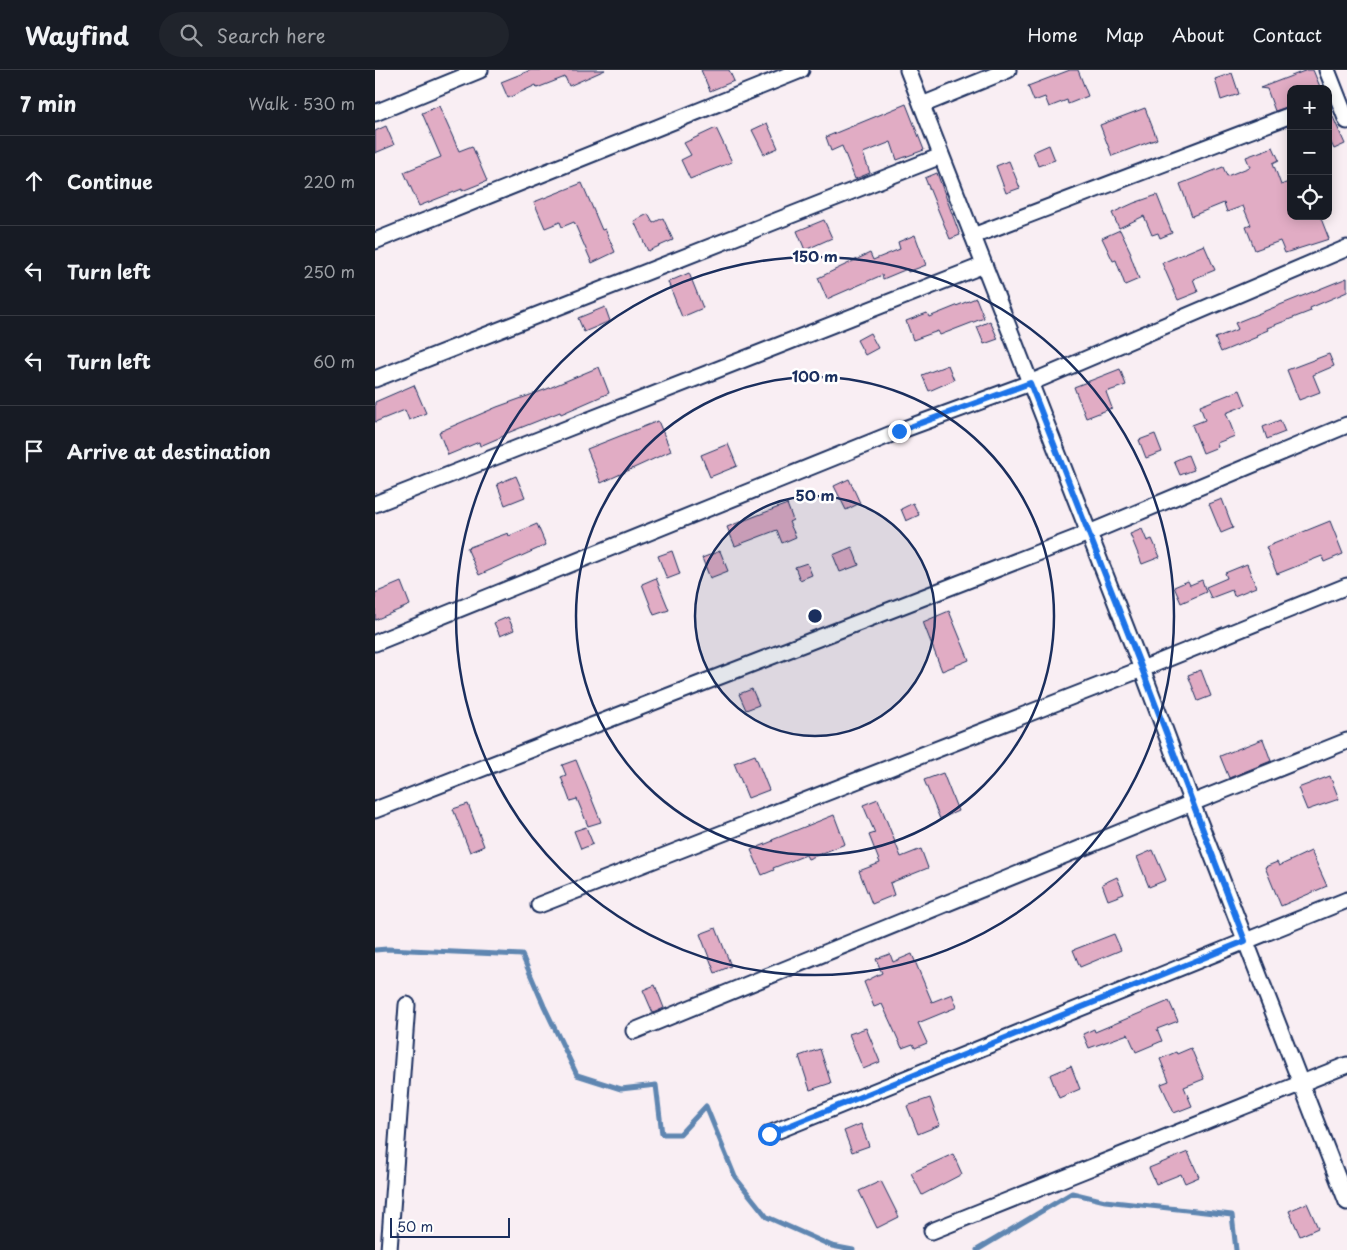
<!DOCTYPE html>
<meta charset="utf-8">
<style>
:root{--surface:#171b24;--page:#20242c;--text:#f1f3f6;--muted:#9ea1a6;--line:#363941}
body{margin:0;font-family:"Playpen Sans",sans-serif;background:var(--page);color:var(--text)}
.controls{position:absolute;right:15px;top:15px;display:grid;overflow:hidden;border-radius:10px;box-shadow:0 2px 12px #0003}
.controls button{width:45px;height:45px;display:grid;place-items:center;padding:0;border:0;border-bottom:1px solid var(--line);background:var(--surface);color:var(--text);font:25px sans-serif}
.scale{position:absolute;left:15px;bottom:12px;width:120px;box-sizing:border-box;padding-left:5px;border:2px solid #1b2f5e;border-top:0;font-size:14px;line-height:18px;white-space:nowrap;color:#1b2f5e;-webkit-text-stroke:4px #fff;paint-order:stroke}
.stop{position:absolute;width:15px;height:15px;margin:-11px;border:4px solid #1a73e8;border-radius:50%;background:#fff}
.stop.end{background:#1a73e8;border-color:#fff;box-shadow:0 1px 5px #0008}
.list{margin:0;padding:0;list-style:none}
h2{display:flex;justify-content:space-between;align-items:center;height:65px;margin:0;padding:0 20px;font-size:21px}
h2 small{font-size:16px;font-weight:400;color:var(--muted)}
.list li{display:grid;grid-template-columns:32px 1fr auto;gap:15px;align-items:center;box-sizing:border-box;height:90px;padding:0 20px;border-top:1px solid var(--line)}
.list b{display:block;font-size:19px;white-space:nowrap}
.list em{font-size:16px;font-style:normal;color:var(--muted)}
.icon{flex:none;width:28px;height:28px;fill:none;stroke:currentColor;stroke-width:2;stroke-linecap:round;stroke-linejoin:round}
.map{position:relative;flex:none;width:972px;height:1180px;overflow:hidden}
header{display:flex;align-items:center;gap:30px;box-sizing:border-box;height:70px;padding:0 25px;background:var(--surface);border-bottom:1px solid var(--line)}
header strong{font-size:24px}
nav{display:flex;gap:28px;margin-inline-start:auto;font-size:18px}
.search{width:350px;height:45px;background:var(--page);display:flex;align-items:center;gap:12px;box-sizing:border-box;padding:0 18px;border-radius:28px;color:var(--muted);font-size:19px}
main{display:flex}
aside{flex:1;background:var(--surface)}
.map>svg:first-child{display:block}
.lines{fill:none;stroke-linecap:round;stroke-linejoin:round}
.stream{stroke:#5f86b1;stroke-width:5}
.building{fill:#e1acc4;stroke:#1b2f5e}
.street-casing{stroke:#1b2f5e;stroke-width:19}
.street{stroke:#fff;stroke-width:15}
.route{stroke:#1a73e8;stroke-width:6}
.ring{fill:none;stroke:#1b2f5e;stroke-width:2.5}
.centre{fill:#1b2f5e;stroke:#fff;stroke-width:2.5}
.ring-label{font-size:15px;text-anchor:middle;font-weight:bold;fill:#1b2f5e;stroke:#fff;stroke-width:5;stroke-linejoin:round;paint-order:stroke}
</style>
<header>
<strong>Wayfind</strong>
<div class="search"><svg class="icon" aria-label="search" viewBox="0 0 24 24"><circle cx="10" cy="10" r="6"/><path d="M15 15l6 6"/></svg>Search here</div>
<nav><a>Home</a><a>Map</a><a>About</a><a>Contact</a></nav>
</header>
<main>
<aside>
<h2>7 min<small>Walk · 530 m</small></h2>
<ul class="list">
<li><svg class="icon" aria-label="ahead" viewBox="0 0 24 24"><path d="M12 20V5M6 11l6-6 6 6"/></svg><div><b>Continue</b></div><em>220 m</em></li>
<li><svg class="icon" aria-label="left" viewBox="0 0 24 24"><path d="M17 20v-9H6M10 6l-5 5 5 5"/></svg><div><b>Turn left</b></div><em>250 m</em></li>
<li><svg class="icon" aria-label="left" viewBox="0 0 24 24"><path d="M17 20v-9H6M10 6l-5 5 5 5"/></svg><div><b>Turn left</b></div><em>60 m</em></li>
<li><svg class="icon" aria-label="arrive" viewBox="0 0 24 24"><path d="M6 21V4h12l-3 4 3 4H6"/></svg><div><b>Arrive at destination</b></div></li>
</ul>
</aside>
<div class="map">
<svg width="972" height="1180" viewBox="0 0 972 1180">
<rect width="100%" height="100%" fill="#f9eef3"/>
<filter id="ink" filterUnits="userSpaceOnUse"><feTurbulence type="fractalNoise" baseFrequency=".02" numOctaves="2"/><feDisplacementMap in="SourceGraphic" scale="10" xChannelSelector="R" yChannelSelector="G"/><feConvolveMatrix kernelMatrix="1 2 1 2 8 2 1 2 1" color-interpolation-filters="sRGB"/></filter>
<g filter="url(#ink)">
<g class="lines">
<g class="stream">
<polyline points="0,880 12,879 147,885 169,936 202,1005 246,1019 281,1015 287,1064 305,1064 331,1036 360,1107 392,1147 457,1176 478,1180"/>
<polyline points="602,1180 697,1123 730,1131 857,1145 861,1180"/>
</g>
</g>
<g class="building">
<polygon points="156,0 230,0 194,16 190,7 162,18 161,15 133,28 126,12"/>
<polygon points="326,0 354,0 359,11 335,21"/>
<polygon points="695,0 703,0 713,26 693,34 692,30 674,37 670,27 659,31 653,16"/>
<polygon points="932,0 938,0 946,19 916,19 916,36 900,41 892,19 885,18"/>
<polygon points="857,3 864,24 846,30 840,9"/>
<polygon points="531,34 549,80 522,90 516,72 488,83 495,103 480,109 467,76 456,81 451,67"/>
<polygon points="64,36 84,81 97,76 112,111 87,121 87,119 44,136 29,102 66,87 47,43"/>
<polygon points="953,36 970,74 959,79 953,66"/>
<polygon points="770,38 782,69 737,86 725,55"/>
<polygon points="392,53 403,78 389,84 377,60"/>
<polygon points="11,56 19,75 0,83 0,61"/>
<polygon points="341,58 357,92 315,109 306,90 316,85 309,73"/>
<polygon points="674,75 680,90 663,96 658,82"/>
<polygon points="898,77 904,90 898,93 906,115 916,111 916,146 945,146 954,169 910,183 905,171 880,180 871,157 876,155 868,136 852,142 849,133 817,146 805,114 848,97 852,106 875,97 871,87"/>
<polygon points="634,91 645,118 631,123 621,96"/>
<polygon points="562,103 585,165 575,169 550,108"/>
<polygon points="207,113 227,160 230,159 240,182 217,193 199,152 187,157 185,152 170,158 159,132"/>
<polygon points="782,125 797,163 785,168 783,163 777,165 769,146 744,158 737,143 759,133"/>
<polygon points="273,144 278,153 288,148 298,170 273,181 259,151"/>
<polygon points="449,150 457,168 430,180 422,161"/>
<polygon points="745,160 756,183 755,184 764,209 750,215 741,190 738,191 727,168"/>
<polygon points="540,165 551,195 533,202 532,199 508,209 507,205 452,229 443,208 495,183 498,190 525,179 523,172"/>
<polygon points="829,175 840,200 818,209 823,222 803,230 787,193"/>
<polygon points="314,203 328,238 307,247 293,212"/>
<polygon points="972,208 972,222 935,238 936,241 892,258 893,260 881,265 882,267 846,282 840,268 863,259 860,253"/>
<polygon points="601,228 609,248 565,265 563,261 538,270 531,251 552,243 554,247"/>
<polygon points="230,237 235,251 209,262 203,248"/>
<polygon points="615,251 623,269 609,274 602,257"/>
<polygon points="495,263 503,278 490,285 482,270"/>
<polygon points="954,284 959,296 938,305 945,322 924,330 912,300"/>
<polygon points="573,295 579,310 554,321 547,305"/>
<polygon points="224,297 234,323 186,344 185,342 130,364 131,365 105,376 104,372 73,385 64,362 122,337 172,319"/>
<polygon points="745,299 751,315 731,322 737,338 711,348 699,317"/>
<polygon points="39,315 51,343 34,350 30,340 0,352 0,332"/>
<polygon points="865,320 871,335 851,343 860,366 842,373 843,377 828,383 817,355 830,350 825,336"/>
<polygon points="905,350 910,362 892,369 888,357"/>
<polygon points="283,351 296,381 226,413 212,379"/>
<polygon points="780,364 787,382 771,388 764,370"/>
<polygon points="353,374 362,396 335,407 326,385"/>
<polygon points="813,385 819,400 805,405 799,391"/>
<polygon points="141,406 150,427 130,435 122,414"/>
<polygon points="474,409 485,433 471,440 459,416"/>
<polygon points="847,429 858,458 846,463 834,434"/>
<polygon points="538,433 544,445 531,451 526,439"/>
<polygon points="412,434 418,450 414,452 421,467 407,473 402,460 360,476 352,457"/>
<polygon points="955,451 968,484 949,492 947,486 902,504 891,477"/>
<polygon points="162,454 171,475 104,505 92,478 133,463 134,466"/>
<polygon points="767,459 772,471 777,469 785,487 767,494 755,464"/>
<polygon points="477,477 484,495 465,502 458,485"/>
<polygon points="297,481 305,504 292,509 283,486"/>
<polygon points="345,481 353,501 335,508 327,488"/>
<polygon points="432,493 437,505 425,510 420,497"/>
<polygon points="872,494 881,517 859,526 857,520 836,528 831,517 852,508 850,503"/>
<polygon points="281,508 294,540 279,545 267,514"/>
<polygon points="827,510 831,522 806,533 799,517 813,511 815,515"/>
<polygon points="26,512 35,535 0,550 0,523"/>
<polygon points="574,541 594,590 567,601 548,552"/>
<polygon points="133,547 139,560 125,566 119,553"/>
<polygon points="826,600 836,626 823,631 813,605"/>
<polygon points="377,619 384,635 371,640 364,624"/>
<polygon points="888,669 896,691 854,708 845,686"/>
<polygon points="380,685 394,720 373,728 359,693"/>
<polygon points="201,690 226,752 213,756 202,729 195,731 186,707 191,705 187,695"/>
<polygon points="568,703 583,741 565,749 549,710"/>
<polygon points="955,706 964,729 932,740 923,718"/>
<polygon points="503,729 526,787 546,779 553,798 515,813 519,825 497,834 484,801 505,793 494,765 500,763 488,735"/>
<polygon points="93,734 109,776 95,782 78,739"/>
<polygon points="459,745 470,774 433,789 431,785 398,798 399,800 387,805 376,780 398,771 397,770"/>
<polygon points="211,757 218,774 206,779 199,761"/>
<polygon points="778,780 791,810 774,817 762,787"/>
<polygon points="936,781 952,816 906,836 890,797 902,792 904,796"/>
<polygon points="742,807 749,824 733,830 727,814"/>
<polygon points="341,858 356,896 340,903 325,864"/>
<polygon points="739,864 746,880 705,897 698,880"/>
<polygon points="515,884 518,892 537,884 557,932 577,924 582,937 543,953 552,973 540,978 538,974 527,978 507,934 499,937 489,912 507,903 501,889"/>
<polygon points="280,915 289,938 278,943 268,920"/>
<polygon points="794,931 803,951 782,959 787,971 761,982 753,964 714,978 708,964 719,959 720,962"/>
<polygon points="491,958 505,992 488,999 474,964"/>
<polygon points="816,978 829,1009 809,1017 817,1036 799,1043 786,1014 794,1011 785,989 801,982 802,984"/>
<polygon points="445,979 456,1013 435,1020 424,986"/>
<polygon points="696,996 705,1019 684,1028 675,1005"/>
<polygon points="555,1028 565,1055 543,1064 532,1036"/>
<polygon points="486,1054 494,1076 477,1082 469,1061"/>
<polygon points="813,1082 824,1107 810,1113 806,1104 781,1114 774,1098"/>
<polygon points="578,1084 587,1104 547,1125 536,1103"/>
<polygon points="506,1111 524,1147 502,1158 484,1121"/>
<polygon points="932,1133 943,1158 925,1166 914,1141"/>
</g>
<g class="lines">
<defs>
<g id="street">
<polyline points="533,0 767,599 817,733 972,1132"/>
<polyline points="952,0 972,51"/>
<polyline points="547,35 633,0"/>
<polyline points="0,43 105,0"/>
<polyline points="598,166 916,45"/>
<polyline points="0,171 426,0"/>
<polyline points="0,309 566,86"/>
<polyline points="0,434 609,195"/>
<polyline points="0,573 524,361 655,313 972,178"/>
<polyline points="0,740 714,463 972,355"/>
<polyline points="164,835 767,599 972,516"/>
<polyline points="259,961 817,733 972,671"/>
<polyline points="394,1064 972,830"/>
<polyline points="557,1161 972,995"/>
<polyline points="14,1180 32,935"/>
</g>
</defs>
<use href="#street" class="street-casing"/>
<use href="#street" class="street"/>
</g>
</g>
<g class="lines" filter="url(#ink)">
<polyline class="route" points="394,1064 870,871 767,599 655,313 524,361"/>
</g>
<circle cx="440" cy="546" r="120" fill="#1b2f5e" fill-opacity=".12"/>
<g class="ring">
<circle cx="440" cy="546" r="120"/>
<circle cx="440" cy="546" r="239"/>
<circle cx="440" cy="546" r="359"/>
</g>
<circle cx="440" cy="546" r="8" class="centre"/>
<g class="ring-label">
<text x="440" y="192">150 m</text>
<text x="440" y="312">100 m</text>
<text x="440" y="431">50 m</text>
</g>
</svg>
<div class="controls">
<button>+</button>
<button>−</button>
<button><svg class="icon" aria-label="locate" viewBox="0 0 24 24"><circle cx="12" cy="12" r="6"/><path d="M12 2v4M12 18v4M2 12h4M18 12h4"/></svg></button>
</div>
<div class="scale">50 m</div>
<div class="stop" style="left:394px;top:1064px"></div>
<div class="stop end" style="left:524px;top:361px"></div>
</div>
</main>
